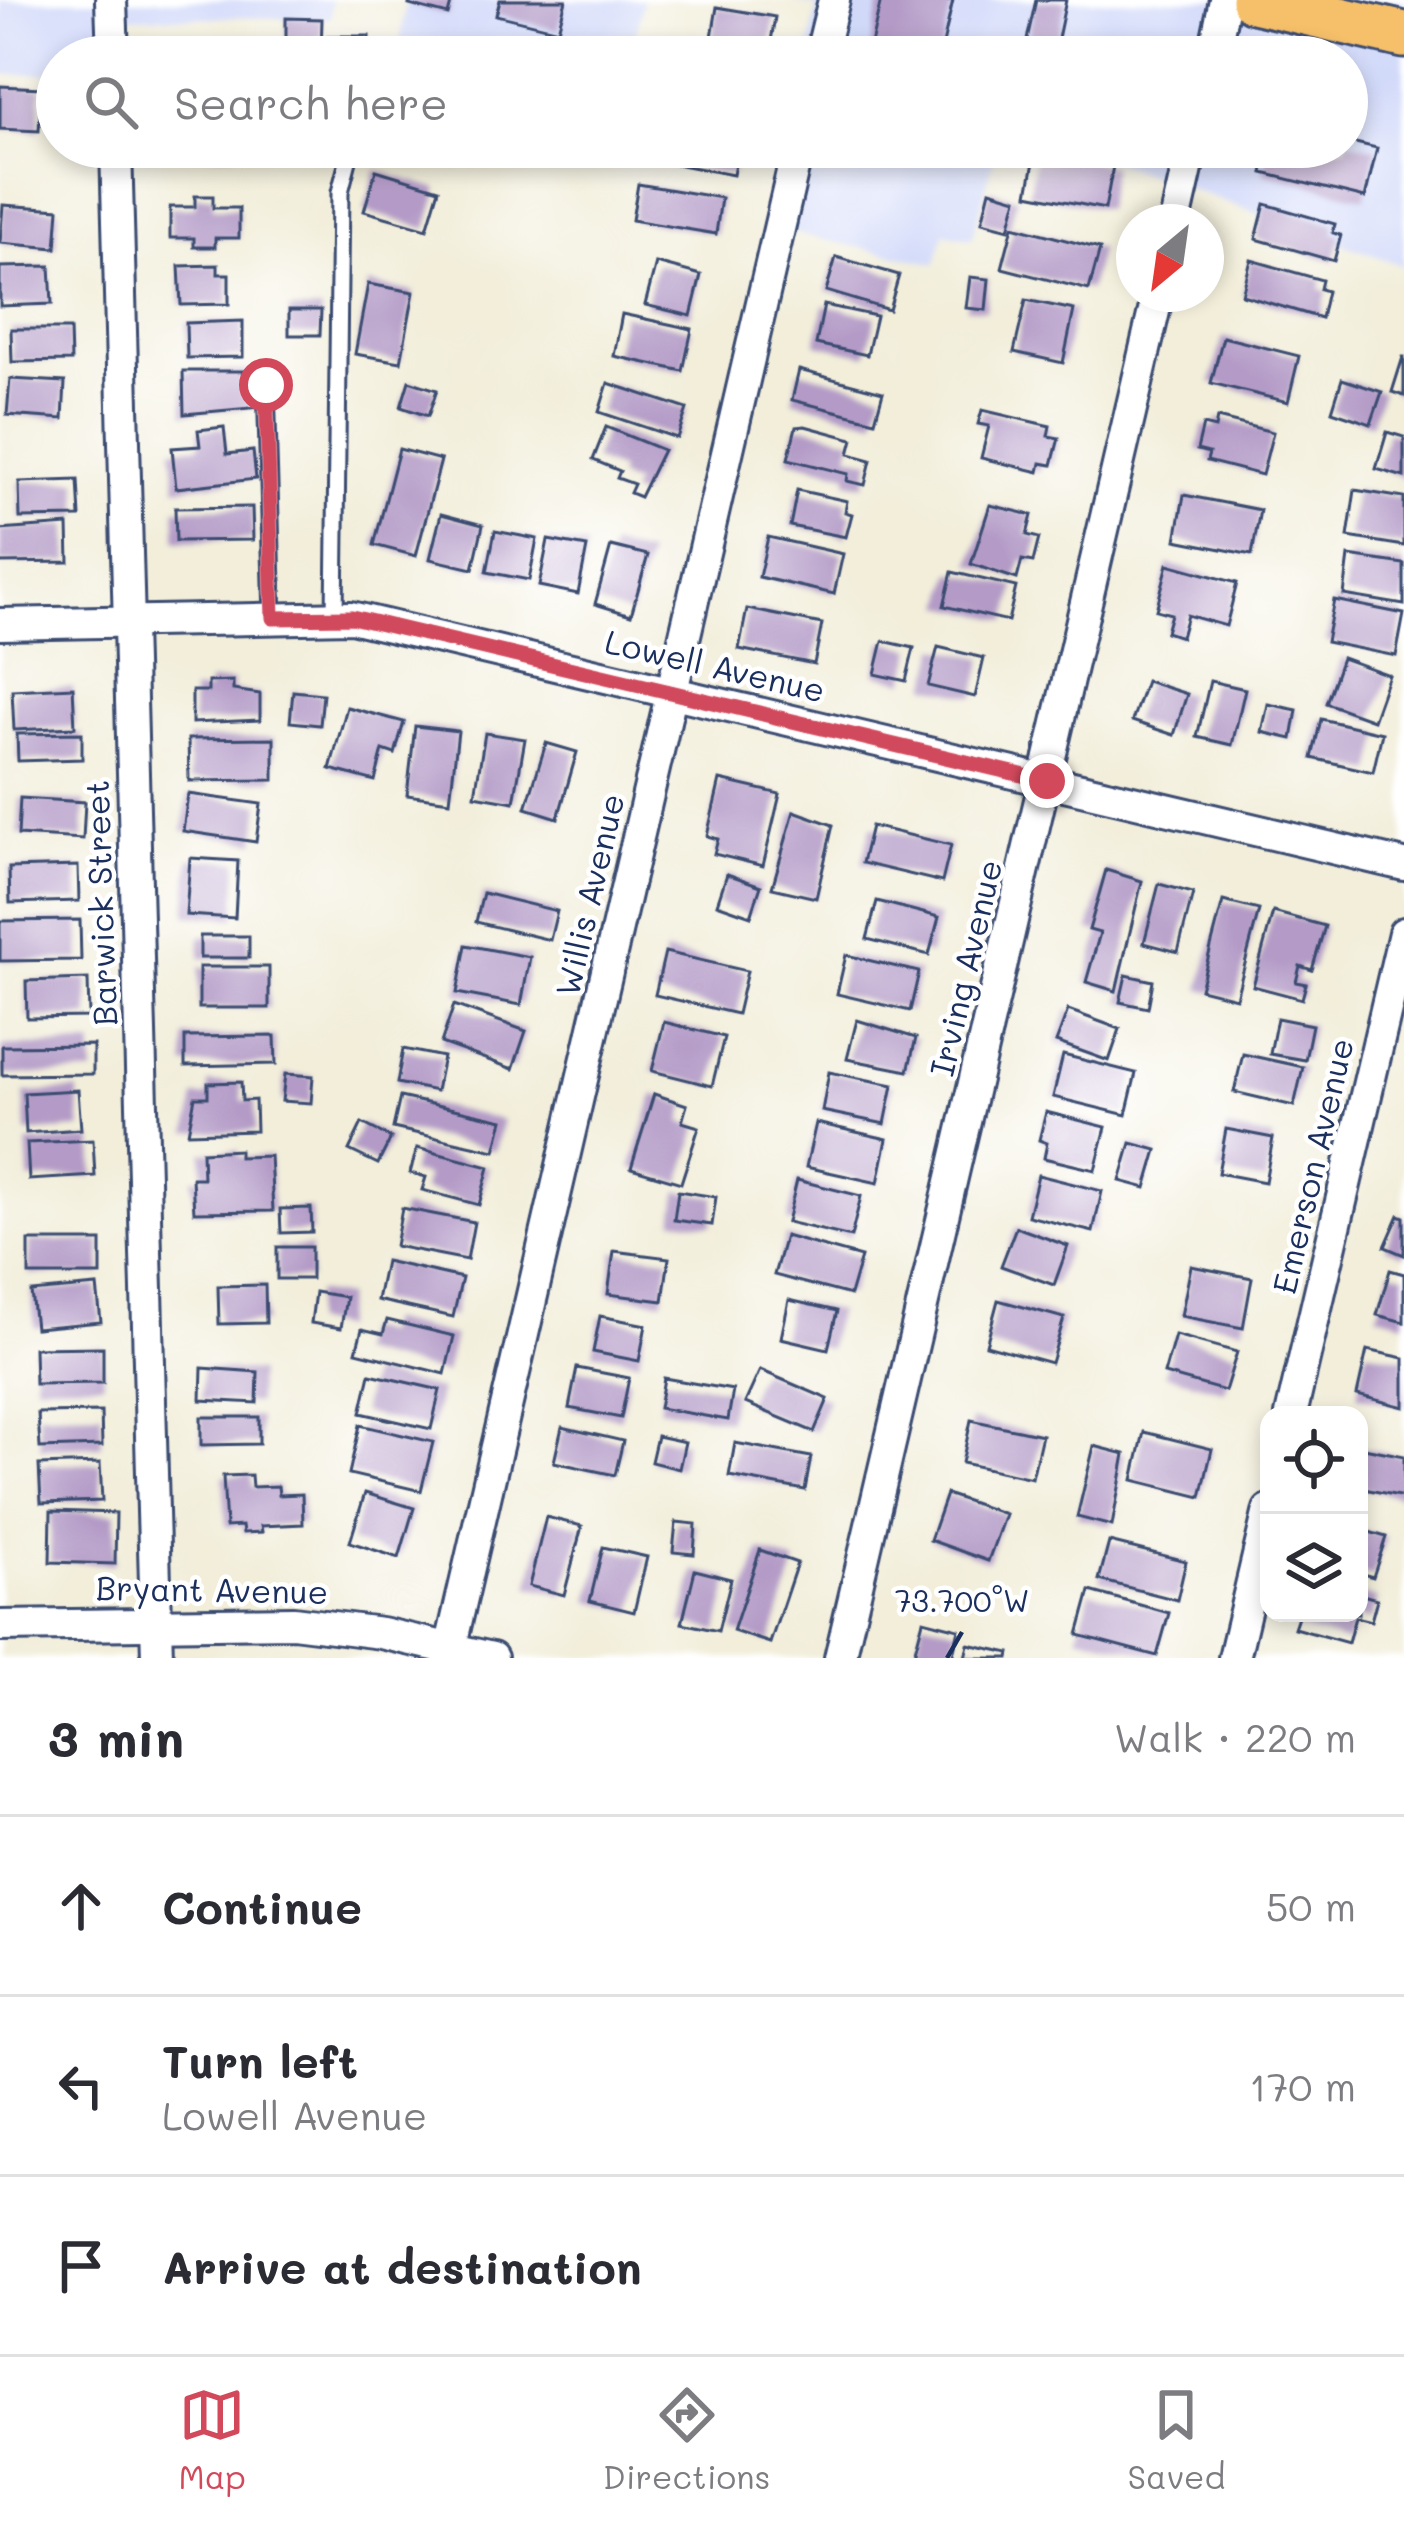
<!DOCTYPE html>
<meta charset="utf-8">
<style>
:root{--surface:#fff;--page:#f7f7f7;--text:#2b2b33;--muted:#7c7c81;--line:#e1e1e2;--accent:#d1495b}
body{margin:0;font-family:Mali,sans-serif;background:var(--page);color:var(--text)}
.controls{position:absolute;right:36px;bottom:36px;display:grid;overflow:hidden;border-radius:24px;box-shadow:0 6px 18px #0003}
.controls button{width:108px;height:108px;display:grid;place-items:center;padding:0;border:0;border-bottom:3px solid var(--line);background:var(--surface);color:var(--text);font:60px sans-serif}
.compass{position:absolute;left:1116px;top:204px;width:108px;height:108px;border-radius:50%;background:var(--surface);box-shadow:0 6px 18px #0003;rotate:209deg}
.stop{position:absolute;width:36px;height:36px;margin:-27px;border:9px solid #d1495b;border-radius:50%;background:#fff}
.stop.end{background:#d1495b;border-color:#fff;box-shadow:0 3px 12px #0008}
.list{margin:0;padding:0;list-style:none}
h2{display:flex;justify-content:space-between;align-items:center;height:156px;margin:0;padding:0 48px;font-size:51px}
h2 small{font-size:39px;font-weight:400;color:var(--muted)}
.list li{display:grid;grid-template-columns:78px 1fr auto;gap:36px;align-items:center;box-sizing:border-box;height:180px;padding:0 48px;border-top:3px solid var(--line)}
.list b{display:block;font-size:45px;white-space:nowrap}
.list p{margin:0;font-size:39px;white-space:nowrap;color:var(--muted)}
.list em{font-size:39px;font-style:normal;color:var(--muted)}
.icon{flex:none;width:66px;height:66px;fill:none;stroke:currentColor;stroke-width:2;stroke-linecap:round;stroke-linejoin:round}
.map{position:relative;flex:none;width:1404px;height:1658px;overflow:hidden}
.search{position:absolute;background:var(--surface);box-shadow:0 6px 18px #0003;left:36px;right:36px;top:36px;height:132px;display:flex;align-items:center;gap:30px;box-sizing:border-box;padding:0 42px;border-radius:66px;color:var(--muted);font-size:45px}
.sheet{height:696px;background:var(--surface)}
nav{display:flex;justify-content:space-around;align-items:center;box-sizing:border-box;height:168px;border-top:3px solid var(--line);background:var(--surface);font-size:33px;color:var(--muted)}
nav a{display:grid;justify-items:center;gap:6px}
nav .on{color:var(--accent)}
.map>svg:first-child{display:block}
.built{fill:#d1d9f9}
.building{fill:#b49bc7}
.lines{fill:none;stroke-linecap:round;stroke-linejoin:round}
.lane-casing{stroke:#3b4c71;stroke-width:21}
.street-casing{stroke:#3b4c71;stroke-width:36}
.primary-casing{stroke:#3b4c71;stroke-width:51}
.lane{stroke:#fff;stroke-width:15}
.street{stroke:#fff;stroke-width:30}
.primary{stroke:#f6c06b;stroke-width:45}
.route{stroke:#d1495b;stroke-width:15}
.ticks{fill:none;stroke:#1b2f5e;stroke-width:4.5}
.labels{text-anchor:middle;stroke-width:9;stroke-linejoin:round;paint-order:stroke}
.street-label{font-size:33px;fill:#1b2f5e;stroke:#fff}
.ticks-label{font-size:30px;text-anchor:middle;fill:#1b2f5e;stroke:#fff;stroke-width:9;stroke-linejoin:round;paint-order:stroke}
</style>
<div class="map">
<svg width="1404" height="1658" viewBox="0 0 1404 1658">
<rect width="100%" height="100%" fill="#fff"/>
<filter id="ink" filterUnits="userSpaceOnUse"><feTurbulence type="fractalNoise" baseFrequency=".00833" numOctaves="2"/><feDisplacementMap in="SourceGraphic" scale="24" xChannelSelector="R" yChannelSelector="G"/><feConvolveMatrix kernelMatrix="1 2 1 2 8 2 1 2 1" color-interpolation-filters="sRGB"/></filter>
<filter id="wash" filterUnits="userSpaceOnUse"><feTurbulence type="fractalNoise" baseFrequency=".004" numOctaves="4" result="noise"/><feDisplacementMap in="SourceGraphic" scale="48" xChannelSelector="R" yChannelSelector="G"/><feGaussianBlur stdDeviation="2.7" result="paint"/><feColorMatrix in="noise" values="0 0 0 0 0 0 0 0 0 0 0 0 0 0 0 0 0 1.4 0 .05"/><feComposite in="paint" operator="in"/></filter>
<g filter="url(#wash)">
<rect width="100%" height="100%" fill="#f2eeda"/>
<g class="built">
<polygon points="0,0 331,0 330,18 118,17 119,57 57,57 57,73 0,75"/>
<polygon points="406,0 643,0 631,57 398,57"/>
<polygon points="789,0 1404,0 1404,266 1072,147 1347,147 1347,57 807,57 817,7"/>
<polygon points="788,147 997,147 972,239 944,233 936,264 771,228"/>
</g>
<g id="blocks">
<g class="building">
<polygon points="410,0 452,0 448,15 409,5"/>
<polygon points="500,0 566,0 558,30 496,15"/>
<polygon points="881,0 953,0 940,57 868,57"/>
<polygon points="1036,0 1066,0 1056,48 1087,57 1023,57"/>
<polygon points="717,7 775,17 769,53 711,43"/>
<polygon points="286,18 322,19 321,53 286,53"/>
<rect x="328" y="36" width="41" height="21"/>
<polygon points="672,40 734,55 734,57 667,57"/>
<polygon points="266,52 266,57 224,57 224,53"/>
<polygon points="0,86 41,88 39,131 0,129"/>
<polygon points="1347,141 1377,148 1365,198 1263,173 1269,147 1347,147"/>
<polygon points="168,147 235,147 235,154 169,156"/>
<polygon points="668,147 738,147 733,175 665,162"/>
<polygon points="1036,151 1113,166 1105,209 1028,194"/>
<polygon points="376,170 439,189 427,229 364,211"/>
<polygon points="638,184 721,198 716,234 632,220"/>
<polygon points="990,190 1017,198 1009,229 982,222"/>
<polygon points="195,196 213,196 213,208 239,208 239,238 215,238 215,247 194,247 194,238 170,238 170,207 195,207"/>
<polygon points="1265,204 1335,224 1333,233 1341,235 1334,261 1256,239"/>
<polygon points="3,205 59,209 56,248 0,243"/>
<polygon points="1013,226 1100,249 1089,290 1002,268"/>
<polygon points="836,257 899,275 889,310 826,291"/>
<polygon points="1251,260 1322,280 1320,289 1327,291 1321,318 1242,295"/>
<polygon points="656,263 701,275 691,316 645,305"/>
<polygon points="218,265 218,274 229,274 229,304 181,305 179,266"/>
<polygon points="50,266 52,304 0,306 0,267"/>
<polygon points="970,277 989,279 986,310 966,308"/>
<polygon points="368,284 414,292 401,362 355,354"/>
<polygon points="1026,300 1074,310 1063,363 1014,352"/>
<polygon points="824,305 876,316 867,355 816,344"/>
<polygon points="289,310 321,310 320,335 289,335"/>
<polygon points="622,314 692,329 683,371 614,356"/>
<polygon points="243,321 243,357 187,358 186,323"/>
<polygon points="11,329 70,329 71,361 12,362"/>
<polygon points="1223,337 1299,356 1288,402 1211,383"/>
<polygon points="1403,357 1404,357 1404,396 1392,392"/>
<polygon points="799,370 883,392 875,421 792,400"/>
<polygon points="183,371 261,371 262,407 184,414"/>
<polygon points="10,379 65,382 63,419 7,415"/>
<polygon points="1342,379 1382,392 1371,424 1332,411"/>
<polygon points="409,381 437,390 428,416 401,407"/>
<polygon points="608,383 687,409 677,438 599,412"/>
<polygon points="982,410 1050,426 1048,436 1059,438 1052,465 1041,463 1039,472 981,458 989,426 978,424"/>
<polygon points="1217,418 1273,432 1262,475 1207,461 1209,453 1197,450 1203,425 1215,428"/>
<polygon points="805,426 853,439 849,454 871,460 865,485 847,481 848,474 788,459 796,427"/>
<polygon points="224,427 227,454 253,451 256,479 176,488 172,448 200,446 198,430"/>
<polygon points="606,427 663,450 640,497 630,493 634,484 617,478 620,471 593,460"/>
<polygon points="1387,432 1404,437 1404,477 1376,469"/>
<polygon points="399,449 441,460 416,556 374,545"/>
<polygon points="78,480 80,517 20,518 19,482"/>
<polygon points="797,490 847,501 845,512 852,514 846,537 790,526"/>
<polygon points="1355,490 1404,498 1404,546 1348,537"/>
<polygon points="1184,495 1260,510 1252,555 1176,540"/>
<polygon points="990,505 1032,515 1027,535 1039,538 1033,562 1022,560 1017,579 971,564"/>
<polygon points="252,507 253,540 176,541 175,508"/>
<polygon points="441,514 483,525 473,569 430,559"/>
<polygon points="68,525 69,562 0,563 0,530"/>
<polygon points="495,531 537,539 529,580 487,572"/>
<polygon points="768,537 843,554 834,594 759,577"/>
<polygon points="548,540 587,547 578,594 539,586"/>
<polygon points="611,546 648,555 631,615 595,604"/>
<polygon points="1349,556 1404,564 1404,605 1344,595"/>
<polygon points="1168,564 1237,583 1226,626 1187,615 1181,637 1166,632 1171,614 1156,610"/>
<polygon points="952,572 1016,587 1008,621 944,606"/>
<polygon points="1334,600 1404,614 1396,656 1326,642"/>
<polygon points="747,609 822,624 814,664 739,649"/>
<polygon points="883,641 914,648 906,681 875,674"/>
<polygon points="938,647 984,658 975,697 928,686"/>
<polygon points="1342,658 1389,675 1373,720 1326,703"/>
<polygon points="233,681 233,690 260,694 260,720 192,723 192,691 208,691 208,682"/>
<polygon points="1146,681 1187,694 1174,735 1132,721"/>
<polygon points="1210,681 1245,689 1232,745 1197,737"/>
<polygon points="73,687 75,727 14,730 12,690"/>
<polygon points="293,691 323,694 320,725 290,722"/>
<polygon points="1268,704 1297,710 1292,739 1262,732"/>
<polygon points="347,707 404,722 395,754 383,750 375,781 330,769"/>
<polygon points="1321,719 1382,733 1373,772 1312,758"/>
<polygon points="415,726 458,731 450,801 407,795"/>
<polygon points="82,733 82,759 18,761 17,734"/>
<polygon points="485,733 525,739 514,802 475,795"/>
<polygon points="274,738 274,780 189,781 188,739"/>
<polygon points="546,743 577,752 558,818 526,808"/>
<polygon points="720,780 780,794 763,866 714,854 718,839 707,836"/>
<polygon points="188,794 261,804 256,842 183,831"/>
<polygon points="20,798 85,802 83,839 18,835"/>
<polygon points="794,811 833,825 816,898 772,888"/>
<polygon points="871,826 951,845 942,882 862,863"/>
<polygon points="190,858 238,861 235,918 186,915"/>
<polygon points="78,866 79,901 10,903 9,868"/>
<polygon points="1106,870 1142,881 1116,991 1086,982 1100,933 1089,930"/>
<polygon points="727,874 761,886 751,916 717,904"/>
<polygon points="1159,884 1193,893 1178,952 1144,943"/>
<polygon points="483,893 557,911 550,940 476,922"/>
<polygon points="877,901 939,917 929,955 867,939"/>
<polygon points="1223,901 1259,910 1236,998 1200,989"/>
<polygon points="1273,912 1325,926 1312,970 1300,966 1296,982 1306,984 1302,999 1253,986"/>
<polygon points="80,920 81,960 0,961 0,921"/>
<rect x="200" y="936" width="49" height="22"/>
<polygon points="466,945 530,957 521,1005 457,993"/>
<polygon points="665,952 747,971 737,1014 655,995"/>
<polygon points="846,955 919,972 910,1011 837,994"/>
<rect x="199" y="967" width="70" height="41"/>
<polygon points="1126,975 1153,981 1148,1008 1120,1002"/>
<polygon points="88,979 89,1017 27,1018 26,981"/>
<polygon points="454,1005 526,1031 513,1069 441,1043"/>
<polygon points="1068,1010 1120,1029 1109,1061 1056,1042"/>
<polygon points="1277,1018 1312,1025 1305,1060 1270,1054"/>
<polygon points="857,1020 916,1038 908,1071 847,1059"/>
<polygon points="664,1022 724,1037 712,1086 652,1071"/>
<polygon points="275,1036 276,1064 185,1066 185,1037"/>
<polygon points="93,1045 93,1074 2,1075 2,1046"/>
<polygon points="403,1049 443,1057 436,1091 397,1083"/>
<polygon points="1243,1054 1303,1067 1294,1106 1234,1092"/>
<polygon points="1063,1055 1136,1073 1126,1115 1053,1097"/>
<polygon points="829,1072 893,1085 885,1124 822,1111"/>
<polygon points="285,1074 313,1076 311,1103 282,1101"/>
<polygon points="241,1082 242,1101 255,1100 256,1131 188,1133 195,1097 208,1097 208,1083"/>
<polygon points="78,1090 81,1129 26,1133 24,1093"/>
<polygon points="654,1094 687,1105 682,1122 699,1127 681,1183 631,1168"/>
<polygon points="400,1097 503,1120 495,1151 393,1128"/>
<polygon points="1046,1112 1106,1127 1095,1170 1044,1158 1047,1143 1039,1140"/>
<polygon points="362,1123 391,1138 378,1164 349,1150"/>
<polygon points="816,1123 887,1139 878,1183 806,1167"/>
<polygon points="1226,1129 1273,1138 1265,1182 1218,1173"/>
<polygon points="93,1140 95,1176 29,1180 27,1143"/>
<polygon points="1131,1143 1157,1150 1146,1188 1120,1181"/>
<polygon points="417,1148 489,1167 479,1205 422,1190 426,1177 410,1173"/>
<polygon points="239,1150 239,1157 270,1156 273,1211 194,1212 192,1178 203,1178 202,1152"/>
<polygon points="1038,1175 1102,1191 1093,1232 1028,1216"/>
<polygon points="797,1180 861,1196 851,1237 787,1222"/>
<polygon points="678,1191 716,1197 712,1225 674,1220"/>
<polygon points="311,1208 312,1232 281,1233 280,1209"/>
<polygon points="402,1208 474,1222 467,1260 395,1246"/>
<polygon points="1399,1215 1404,1217 1404,1255 1385,1247"/>
<polygon points="1016,1227 1068,1246 1054,1285 1001,1266"/>
<polygon points="785,1236 861,1257 850,1295 774,1275"/>
<rect x="29" y="1241" width="72" height="34"/>
<rect x="277" y="1247" width="34" height="32"/>
<polygon points="614,1251 669,1258 663,1301 608,1294"/>
<polygon points="385,1261 462,1278 453,1317 377,1300"/>
<polygon points="1191,1266 1252,1278 1243,1328 1181,1316"/>
<polygon points="1390,1270 1404,1274 1404,1322 1377,1315"/>
<polygon points="265,1285 266,1323 219,1324 218,1286"/>
<polygon points="97,1286 101,1322 35,1328 31,1292"/>
<polygon points="315,1292 346,1297 341,1328 311,1323"/>
<polygon points="789,1300 837,1311 828,1349 781,1338"/>
<polygon points="998,1300 1064,1318 1051,1363 986,1345"/>
<polygon points="600,1316 646,1325 639,1361 593,1352"/>
<polygon points="387,1320 454,1336 445,1374 356,1352 362,1329 383,1334"/>
<polygon points="1175,1335 1237,1352 1225,1391 1164,1374"/>
<polygon points="103,1347 103,1383 35,1384 34,1348"/>
<polygon points="1367,1350 1404,1358 1404,1407 1357,1395"/>
<polygon points="202,1368 258,1372 257,1403 201,1400"/>
<polygon points="577,1368 629,1378 621,1418 569,1408"/>
<polygon points="760,1370 828,1399 814,1432 745,1403"/>
<polygon points="370,1374 440,1390 431,1429 361,1413"/>
<polygon points="664,1378 733,1390 728,1420 659,1408"/>
<polygon points="101,1412 102,1446 40,1448 38,1413"/>
<polygon points="201,1417 259,1417 259,1444 201,1445"/>
<polygon points="971,1420 1042,1435 1032,1478 962,1463"/>
<polygon points="360,1425 433,1442 421,1491 349,1474"/>
<polygon points="562,1427 623,1441 615,1475 554,1462"/>
<polygon points="1144,1432 1212,1449 1201,1497 1133,1480"/>
<polygon points="657,1436 685,1442 679,1469 651,1462"/>
<polygon points="735,1443 811,1457 805,1490 729,1476"/>
<polygon points="1094,1446 1125,1454 1112,1526 1077,1517"/>
<polygon points="1359,1447 1404,1456 1404,1497 1359,1488"/>
<polygon points="100,1463 102,1501 41,1503 39,1465"/>
<polygon points="251,1475 252,1487 278,1486 279,1495 302,1494 303,1524 261,1526 262,1532 243,1533 242,1526 226,1527 223,1476"/>
<polygon points="365,1493 414,1508 399,1558 350,1542"/>
<polygon points="946,1494 1005,1514 988,1561 930,1540"/>
<polygon points="51,1511 116,1513 115,1564 50,1562"/>
<polygon points="546,1517 582,1526 564,1595 529,1586"/>
<polygon points="676,1522 696,1524 694,1554 673,1552"/>
<polygon points="1359,1529 1386,1537 1373,1577 1359,1573"/>
<polygon points="1109,1542 1186,1561 1177,1600 1099,1580"/>
<polygon points="603,1547 647,1557 634,1612 590,1601"/>
<polygon points="760,1550 797,1563 770,1643 733,1631"/>
<polygon points="695,1570 731,1579 718,1631 682,1623"/>
<polygon points="1090,1591 1169,1613 1157,1656 1078,1635"/>
<polygon points="1359,1594 1377,1599 1371,1621 1355,1617 1348,1643 1294,1628 1299,1613 1359,1613"/>
<polygon points="923,1620 959,1629 952,1658 913,1658"/>
<polygon points="968,1644 1010,1653 1009,1658 965,1658"/>
</g>
</g>
</g>
<g filter="url(#ink)">
<use href="#blocks" fill-opacity="0" stroke="#3b4c71" stroke-width="3"/>
<g class="lines">
<defs>
<g id="lane">
<polyline points="266,384 273,618"/>
<polyline points="335,616 340,192 348,161"/>
</g>
<g id="street">
<polyline points="111,0 113,57"/>
<polyline points="820,57 834,0"/>
<polyline points="1213,57 1225,0"/>
<polyline points="116,147 157,1658"/>
<polyline points="1175,222 1192,147"/>
<polyline points="0,624 351,617 1404,865"/>
<polyline points="1291,1415 1404,933"/>
<polyline points="0,1626 293,1622 381,1633 492,1658"/>
<polyline points="448,1658 798,147"/>
<polyline points="840,1658 1158,294"/>
<polyline points="1234,1658 1269,1510"/>
</g>
<polyline id="primary" points="1254,0 1404,35"/>
</defs>
<use href="#lane" class="lane-casing"/>
<use href="#street" class="street-casing"/>
<use href="#primary" class="primary-casing"/>
<use href="#lane" class="lane"/>
<use href="#street" class="street"/>
<use href="#primary" class="primary"/>
</g>
</g>
<g class="lines" filter="url(#ink)">
<polyline class="route" points="266,385 273,618 352,617 1047,781"/>
</g>
<path class="ticks" d="M947,1658l15,-26"/>
<g class="labels">
<g class="street-label">
<text transform="translate(715 666) rotate(13)" y="12">Lowell Avenue</text>
<text transform="translate(590 895) rotate(-77)" y="12">Willis Avenue</text>
<text transform="translate(101 903) rotate(-92)" y="12">Barwick Street</text>
<text transform="translate(966 968) rotate(-77)" y="12">Irving Avenue</text>
<text transform="translate(1313 1166) rotate(-77)" y="12">Emerson Avenue</text>
<text transform="translate(212 1590) rotate(1)" y="12">Bryant Avenue</text>
</g>
</g>
<g class="ticks-label">
<text x="962" y="1612">73.700°W</text>
</g>
</svg>
<div class="controls">
<button><svg class="icon" aria-label="locate" viewBox="0 0 24 24"><circle cx="12" cy="12" r="6"/><path d="M12 2v4M12 18v4M2 12h4M18 12h4"/></svg></button>
<button><svg class="icon" aria-label="layers" viewBox="0 0 24 24"><path d="M12 4l9 5-9 5-9-5zM3 14l9 5 9-5"/></svg></button>
</div>
<svg class="compass" viewBox="-18 -18 36 36"><path d="M0-13l5 13h-10z" fill="#e53935"/><path d="M0 13l5-13h-10z" fill="#7c7c81"/></svg>
<div class="stop" style="left:266px;top:385px"></div>
<div class="stop end" style="left:1047px;top:781px"></div>
<div class="search"><svg class="icon" aria-label="search" viewBox="0 0 24 24"><circle cx="10" cy="10" r="6"/><path d="M15 15l6 6"/></svg>Search here</div>
</div>
<section class="sheet">
<h2>3 min<small>Walk · 220 m</small></h2>
<ul class="list">
<li><svg class="icon" aria-label="ahead" viewBox="0 0 24 24"><path d="M12 20V5M6 11l6-6 6 6"/></svg><div><b>Continue</b></div><em>50 m</em></li>
<li><svg class="icon" aria-label="left" viewBox="0 0 24 24"><path d="M17 20v-9H6M10 6l-5 5 5 5"/></svg><div><b>Turn left</b><p>Lowell Avenue</p></div><em>170 m</em></li>
<li><svg class="icon" aria-label="arrive" viewBox="0 0 24 24"><path d="M6 21V4h12l-3 4 3 4H6"/></svg><div><b>Arrive at destination</b></div></li>
</ul>
</section>
<nav>
<a class="on"><svg class="icon" aria-label="map" viewBox="0 0 24 24"><path d="M3 6l6-2 6 2 6-2v14l-6 2-6-2-6 2zM9 4v14M15 6v14"/></svg>Map</a>
<a><svg class="icon" aria-label="directions" viewBox="0 0 24 24"><path d="M12 3l9 9-9 9-9-9zM9 14v-3h6M13 9l2 2-2 2"/></svg>Directions</a>
<a><svg class="icon" aria-label="saved" viewBox="0 0 24 24"><path d="M7 4h10v16l-5-4-5 4z"/></svg>Saved</a>
</nav>
